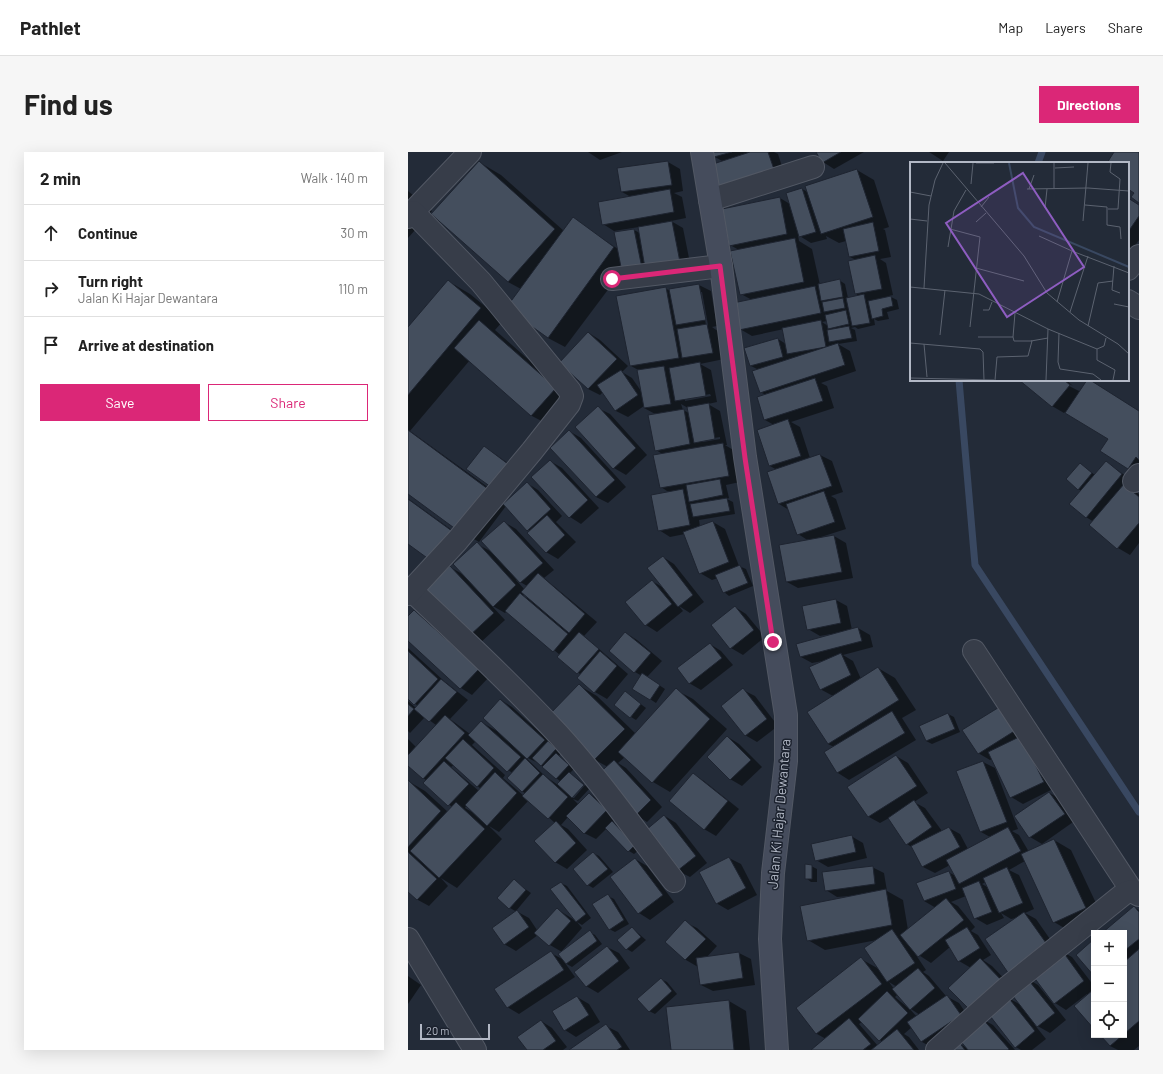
<!DOCTYPE html>
<meta charset="utf-8">
<style>
:root{--surface:#fff;--page:#f6f6f6;--text:#222;--muted:#767676;--line:#e0e0e0;--accent:#db2777}
body{margin:0;font-family:Barlow,sans-serif;background:var(--page);color:var(--text)}
.controls{position:absolute;right:12px;bottom:12px;display:grid;overflow:hidden;border-radius:0px;box-shadow:0 4px 16px #0002}
.controls button{width:36px;height:36px;display:grid;place-items:center;padding:0;border:0;border-bottom:1px solid var(--line);background:var(--surface);color:var(--text);font:20px sans-serif}
.scale{position:absolute;left:12px;bottom:10px;width:70px;box-sizing:border-box;padding-left:4px;border:2px solid #b2b8c5;border-top:0;font-size:11px;line-height:14px;white-space:nowrap;color:#b2b8c5;-webkit-text-stroke:3px #1c222e;paint-order:stroke}
.stop{position:absolute;width:12px;height:12px;margin:-9px;border:3px solid #db2777;border-radius:50%;background:#fff}
.stop.end{background:#db2777;border-color:#fff;box-shadow:0 1px 4px #0008}
.list{margin:0;padding:0;list-style:none}
h2{display:flex;justify-content:space-between;align-items:center;height:52px;margin:0;padding:0 16px;font-size:17px}
h2 small{font-size:13px;font-weight:400;color:var(--muted)}
.list li{display:grid;grid-template-columns:26px 1fr auto;gap:12px;align-items:center;box-sizing:border-box;height:56px;padding:0 16px;border-top:1px solid var(--line)}
.list b{display:block;font-size:15px;white-space:nowrap}
.list p{margin:0;font-size:13px;white-space:nowrap;color:var(--muted)}
.list em{font-size:13px;font-style:normal;color:var(--muted)}
.actions{display:flex;gap:8px;padding:12px 16px}
.actions a{flex:1;padding:9px 0;border:1px solid var(--accent);border-radius:0px;text-align:center;font-size:14px;color:var(--accent)}
.actions .main{background:var(--accent);color:#fff}
.icon{flex:none;width:22px;height:22px;fill:none;stroke:currentColor;stroke-width:2;stroke-linecap:round;stroke-linejoin:round}
.map{position:relative;flex:none;width:731px;height:898px;overflow:hidden;border-radius:0px}
header{display:flex;align-items:center;gap:24px;box-sizing:border-box;height:56px;padding:0 20px;background:var(--surface);border-bottom:1px solid var(--line)}
header strong{font-size:19px}
nav{display:flex;gap:22px;margin-inline-start:auto;font-size:14px}
.intro{display:flex;align-items:center;justify-content:space-between;box-sizing:border-box;height:96px;padding:0 24px}
h1{margin:0;font-size:28px}
.button{padding:10px 18px;border-radius:0px;background:var(--accent);color:#fff;font-size:14px;font-weight:700}
main{display:flex;gap:24px;padding:0 24px}
aside{flex:1;background:var(--surface);border-radius:0px;box-shadow:0 4px 16px #0002}
.map>svg:first-child{display:block}
.shadow{fill:#0007;fill-rule:evenodd}
.lines{fill:none;stroke-linecap:round;stroke-linejoin:round}
.stream{stroke:#394861;stroke-width:7}
.building{fill:#444e5d;stroke:#1e2430}
.street-casing{stroke:#525864;stroke-width:24}
.secondary-casing{stroke:#525864;stroke-width:24}
.street{stroke:#373d49;stroke-width:22}
.secondary{stroke:#454c5c;stroke-width:22}
.route{stroke:#db2777;stroke-width:5}
.labels{text-anchor:middle;stroke-width:3;stroke-linejoin:round;paint-order:stroke}
.street-label{font-size:14px;fill:#b2b8c5;stroke:#1c222e}
.inset-river{fill:none;stroke:#394861;stroke-width:2}
.inset-road{fill:none;stroke:#5c6370;stroke-width:1}
.view{fill:#8e5dc1;fill-opacity:0.15;stroke:#8e5dc1;stroke-width:2}
.inset-edge{fill:none;stroke:#b2b8c5;stroke-width:2}
</style>
<header>
<strong>Pathlet</strong>
<nav><a>Map</a><a>Layers</a><a>Share</a></nav>
</header>
<div class="intro"><h1>Find us</h1><a class="button">Directions</a></div>
<main>
<aside>
<h2>2 min<small>Walk · 140 m</small></h2>
<ul class="list">
<li><svg class="icon" aria-label="ahead" viewBox="0 0 24 24"><path d="M12 20V5M6 11l6-6 6 6"/></svg><div><b>Continue</b></div><em>30 m</em></li>
<li><svg class="icon" aria-label="right" viewBox="0 0 24 24"><path d="M7 20v-9h11M14 6l5 5-5 5"/></svg><div><b>Turn right</b><p>Jalan Ki Hajar Dewantara</p></div><em>110 m</em></li>
<li><svg class="icon" aria-label="arrive" viewBox="0 0 24 24"><path d="M6 21V4h12l-3 4 3 4H6"/></svg><div><b>Arrive at destination</b></div></li>
</ul>
<div class="actions"><a class="main">Save</a><a>Share</a></div>
</aside>
<div class="map">
<svg width="731" height="898" viewBox="0 0 731 898">
<rect width="100%" height="100%" fill="#232b38"/>
<g class="shadow">
<polygon points="180,0 214,0 192,8"/>
<polygon points="305,0 366,0 370,2 379,30 316,10 307,5"/>
<polygon points="409,0 456,0 426,17 415,10"/>
<polygon points="521,0 541,0 535,9"/>
<polygon points="71,10 93,23 156,79 165,67 210,97 208,81 226,78 232,81 231,75 206,79 195,72 223,45 214,40 260,10 272,17 275,39 266,41 274,45 278,66 263,69 275,76 283,116 214,119 157,195 140,186 113,137 100,130"/>
<path d="M449,18l17,10 15,47 -6,2 2,1 6,27 -11,2 6,4 7,32 -4,1 8,4 2,9 -12,3 2,7 -11,2 -4,-2 1,6 -17,4 -3,-2 -4,1 4,2 2,11 -19,3 12,7 6,20 -35,12 6,3 7,22 -43,14 9,5 10,31 10,-3 12,6 11,31 -12,4 5,3 10,30 -25,8 13,-1 12,7 7,35 -55,10 -11,-6 22,-41 -11,-7 -9,-24 -10,-6 -2,-34 -7,-4 -12,-36 16,-5 -9,-5 -7,-22 8,-3 -6,-3 -1,-22 -8,-4 27,-27 8,5 -2,-15 -32,7 -12,-7 12,-29 -11,-6 -2,-44 -9,-5 50,-47 10,6 -3,-10 15,-5 6,3zM390,83l13,8 16,-4 -1,-3 13,7 7,-2 4,16 6,3 -1,33 4,3 -11,2 -3,-14 -6,-4 -19,5 -8,-36 -13,-8zM419,169l1,5 -6,-4z"/>
<polygon points="0,39 24,59 0,86"/>
<polygon points="720,46 731,53 731,88 722,101 720,100"/>
<polygon points="40,129 62,142 95,169 87,178 165,247 141,273 124,264 62,208 2,279 99,349 119,331 130,338 154,364 148,370 168,390 150,407 138,400 123,380 98,354 71,390 54,380 0,341 0,177"/>
<path d="M291,133l12,6 6,35 -5,1 7,5 5,27 -24,5 11,6 6,32 -9,2 12,7 7,34h-2l10,6 5,31 -14,3 3,13 -2,1 6,3 2,12 -36,6 1,7 13,-5 12,7 14,37 7,3 7,17 -24,10 -5,-4 -6,-14 -6,2 -12,-7 -15,-39 -15,3 -11,-7 11,-37 -9,-6 3,-32 -8,-5 1,-35 -13,-7v-2l-16,11 -12,-6 -13,-19 -3,3 -12,-6 -27,-26 28,-30 11,7 28,26 -6,6 10,6 9,13 -1,-20 -9,-5 34,-78 5,3zM292,140h2l6,33h-2zM302,242l1,2 -26,5v-2zM273,252l7,4 1,5 -6,-3zM312,285v2l-17,3v-2z"/>
<polygon points="613,228 658,228 665,234 658,230 657,232 673,240 681,228 731,259 731,322 720,316 701,287 657,260 656,261 644,254"/>
<polygon points="190,256 202,262 239,303 218,323 206,316"/>
<polygon points="161,279 173,286 218,335 200,351 188,345"/>
<polygon points="76,295 87,302 111,319 60,317"/>
<polygon points="142,309 154,316 191,356 173,372 162,365 124,325"/>
<polygon points="698,310 725,329 720,335 731,342 731,391 722,403 710,396 683,373 686,370 678,365 674,339 670,337 672,312 687,323"/>
<polygon points="0,347 2,348 55,386 0,390"/>
<path d="M96,370l12,7 38,41 -10,8 53,44 -13,14 44,38 -21,25 -12,-7 -17,-14 3,-3 -21,-20 -53,-44 -2,2 -14,-8 14,15 -25,23 -11,-6 -19,-70 14,8 13,-31 15,8zM108,428h1l10,6 -2,4zM117,442l5,5h-1l-6,-3z"/>
<polygon points="255,405 266,412 296,450 282,461 271,454 275,459 249,480 238,473 244,429 256,436"/>
<polygon points="428,448 439,454 444,478 450,476 462,483 465,495 435,503 445,509 453,527 470,516 487,526 508,558 494,566 508,588 441,628 430,621 418,600 426,595 420,592 425,544 412,537 415,509 404,511 393,505 423,484 423,482 412,484 400,477"/>
<polygon points="327,455 338,462 357,485 335,503 323,496"/>
<polygon points="6,459 17,466 82,524 64,543 53,536 0,488 0,465"/>
<polygon points="218,481 229,488 254,509 239,525 257,537 248,551 225,536 234,524 227,520"/>
<polygon points="302,492 313,499 325,513 293,538 281,531"/>
<path d="M0,496l36,33 24,19 -18,19 20,15 11,-12 16,9 4,-31 11,7 44,40 5,6 -2,3 15,13 -4,4 14,11 -13,14h3l11,-13 4,4 -11,12 -5,-2 6,6 11,-11 11,7 17,16 -6,6 28,26 -6,5 -5,-3 -22,-23 -11,11 -12,-6 -16,-16 -7,8 7,4 19,21 -20,19 -12,-7v-39l-26,-23 -30,32 -10,-6 13,13 -45,49 -16,-10 7,8 -19,20 -11,-6 -10,-9v-110l17,10 23,21 4,-5 -27,-24 2,-2 -18,-15 -1,1v-28l8,8 20,-22 -11,-8 -15,16 -2,-2v-30l8,7 2,-2 -10,-8zM68,589l36,32 10,18 4,3 -2,2 -21,-18 2,-3 -33,-30zM116,604l16,8 21,18 -3,3 -13,-9zM46,613l27,24 -2,2 -28,-24zM58,654l6,5v1l-7,-4z"/>
<polygon points="172,534 189,544 228,582 268,538 285,547 319,577 262,640 245,630 217,605 210,611 218,616 254,655 239,670 228,663 200,615 187,608 142,564"/>
<polygon points="335,538 347,544 370,574 349,590 337,583"/>
<polygon points="222,544 238,556 228,568 223,565"/>
<polygon points="593,555 647,636 615,652 603,645 584,607 582,608 570,601"/>
<polygon points="540,562 546,565 552,580 524,592 518,589"/>
<polygon points="320,585 331,592 354,615 334,634 322,627"/>
<path d="M488,604l12,7 20,30 -14,9 11,6 17,23 7,-3 11,6 8,15 22,-12 -9,-5 2,-70 12,6 23,61 -6,2 7,4 10,17 25,-12 17,10 32,68 -32,14 -17,-10 -29,-61 -16,9 10,5 15,34 -9,4 11,6 23,33 2,-1 11,6 22,29v41l-7,-33 -21,16 -14,-9 -18,-25 -6,3 10,6 28,35 -16,13 -16,-9 12,15 -14,11h-11l-5,-3 -26,-32 -6,5 9,5 22,25h-66l9,-7 9,5 15,-30 -11,-50 -12,-7 -9,-14 -19,16 -17,-11 12,18 -3,2 6,4 17,20 13,7 13,19 -39,26 -11,-6 -10,-15 -8,7 5,3 10,13h-107l14,-11 -9,-5 -20,-26 64,-49 18,10 -2,-29 -52,10 -17,-10 42,-43v-1l-13,1 -11,-7 46,-23 12,6 3,18 16,9 5,30 28,-22 -12,-7 24,-29 8,4 -6,-11 -15,8 -12,-6 -10,-19 -6,-4 -18,-26 -9,5 -11,-6 -20,-30zM578,730l3,6 -7,-4zM558,744l9,22 12,7 17,-7 -3,-5 10,6 5,-1 -2,71 -22,-23 -9,-6 8,-5 -13,-20 -7,-4 4,-4 -17,-21 -7,-4zM481,830l8,5 -3,2zM605,841l10,13 -15,-8zM490,842l10,12 -1,1 -12,-10zM500,855l12,8 -3,2zM454,870l18,18 3,2 -5,4 -19,-22z"/>
<polygon points="285,622 296,629 331,657 308,684 296,677"/>
<polygon points="642,641 653,648 668,668 634,692 622,685"/>
<polygon points="257,664 268,671 299,711 282,725 270,719"/>
<polygon points="443,684 455,691 459,706 420,715 408,708"/>
<polygon points="185,701 191,704 205,720 185,736 180,733"/>
<polygon points="321,706 333,712 349,743 320,758 308,751"/>
<polygon points="227,707 239,714 266,750 242,768 231,761"/>
<polygon points="403,714 409,717 409,730 403,730 398,726"/>
<polygon points="106,729 123,741 108,759 121,766 129,778 149,757 168,769 153,731 159,734 183,766 174,773 169,770 174,776 153,800 182,780 187,783 194,792 164,815 157,811 167,825 111,862 99,855 143,801 156,808 154,800 142,793 130,783 108,799 96,792 109,760 102,756"/>
<polygon points="200,744 206,747 221,772 207,780 201,777"/>
<polygon points="726,755 731,758 731,894 726,898 710,898 702,894 693,883 716,883 716,781 695,781"/>
<polygon points="277,770 289,776 309,794 298,806 331,801 343,807 347,833 305,839 293,833 290,815 278,808 258,790"/>
<polygon points="224,776 238,788 224,800 219,797"/>
<polygon points="199,795 211,801 222,816 190,841 178,834"/>
<polygon points="0,824 13,833 0,852"/>
<polygon points="253,827 259,830 269,842 247,862 241,859"/>
<polygon points="169,845 181,852 192,870 168,885 157,878"/>
<polygon points="321,849 338,859 342,898 264,898"/>
<polygon points="133,869 144,876 159,895 155,898 120,898"/>
<polygon points="198,874 210,880 222,898 163,898"/>
</g>
<g class="lines">
<g class="stream">
<polyline points="630,11 634,0"/>
<polyline points="551,228 567,413 731,660"/>
</g>
</g>
<g class="building">
<polygon points="304,0 324,0 306,5"/>
<polygon points="342,0 360,0 368,23 311,42 302,13"/>
<polygon points="408,0 433,0 414,11"/>
<polygon points="706,0 731,0 731,51 723,45 726,41 720,37 720,11 699,11"/>
<polygon points="71,9 147,77 100,130 23,62"/>
<polygon points="260,9 264,33 213,40 209,16"/>
<polygon points="449,17 465,65 413,82 397,34"/>
<polygon points="394,36 408,80 391,85 378,41"/>
<polygon points="262,37 266,60 194,73 190,50"/>
<polygon points="372,45 379,82 321,94 314,57"/>
<polygon points="720,46 731,53 731,64 720,80"/>
<polygon points="165,65 206,95 140,186 98,156"/>
<polygon points="264,69 272,110 237,116 230,75"/>
<polygon points="465,70 471,99 441,105 435,77"/>
<polygon points="226,77 234,116 214,120 206,80"/>
<polygon points="387,86 396,130 332,143 322,99"/>
<polygon points="467,103 474,137 447,142 440,109"/>
<polygon points="432,127 435,145 413,149 410,132"/>
<polygon points="40,128 73,156 0,243 0,175"/>
<polygon points="291,132 298,168 268,173 261,137"/>
<polygon points="407,134 413,161 331,178 325,151"/>
<polygon points="258,135 271,206 222,214 208,144"/>
<polygon points="456,142 462,171 444,174 438,146"/>
<polygon points="483,144 485,154 474,157 475,164 464,167 460,149"/>
<polygon points="435,146 437,156 416,160 414,150"/>
<polygon points="438,158 441,172 420,177 417,163"/>
<polygon points="71,168 148,236 123,264 46,196"/>
<polygon points="413,168 418,195 379,202 374,176"/>
<polygon points="299,172 305,201 274,206 269,177"/>
<polygon points="441,174 444,186 421,190 419,178"/>
<polygon points="180,180 209,207 180,237 151,211"/>
<polygon points="370,186 375,205 342,214 336,196"/>
<polygon points="430,191 437,213 352,241 344,219"/>
<polygon points="292,210 298,244 267,249 261,216"/>
<polygon points="256,214 263,252 236,256 229,218"/>
<polygon points="213,218 230,243 207,259 189,233"/>
<polygon points="407,226 415,249 356,268 349,245"/>
<polygon points="611,228 656,228 662,233 644,255"/>
<polygon points="679,228 682,228 731,259 731,308 728,305 720,317 692,299 700,287 657,261"/>
<polygon points="301,251 307,287 286,291 279,255"/>
<polygon points="190,254 228,296 205,317 167,275"/>
<polygon points="276,257 282,292 247,299 240,263"/>
<polygon points="380,267 393,304 361,314 349,278"/>
<polygon points="0,278 84,340 53,381 0,342"/>
<polygon points="161,278 207,328 188,345 142,296"/>
<polygon points="315,291 321,324 252,336 245,303"/>
<polygon points="76,294 100,312 83,335 58,317"/>
<polygon points="412,302 424,334 370,352 359,320"/>
<polygon points="142,308 180,348 161,366 123,325"/>
<polygon points="698,309 714,322 678,366 661,352"/>
<polygon points="672,311 684,321 670,338 658,327"/>
<polygon points="312,327 315,343 281,350 278,333"/>
<polygon points="119,330 143,357 119,379 95,352"/>
<polygon points="716,332 731,345 731,371 709,397 681,373"/>
<polygon points="275,337 282,373 250,379 243,343"/>
<polygon points="416,339 427,370 389,383 378,352"/>
<polygon points="319,346 322,359 285,365 282,352"/>
<polygon points="0,347 44,379 22,408 0,392"/>
<polygon points="139,363 157,383 138,401 119,381"/>
<polygon points="96,369 135,411 112,431 73,389"/>
<polygon points="305,369 321,410 291,422 275,380"/>
<polygon points="426,383 434,420 378,430 371,393"/>
<polygon points="69,390 108,433 85,455 45,412"/>
<polygon points="255,404 285,443 270,455 239,416"/>
<polygon points="332,413 340,431 315,441 307,423"/>
<polygon points="42,414 86,461 60,485 16,438"/>
<polygon points="130,421 177,462 161,481 113,440"/>
<polygon points="244,428 264,452 237,474 217,450"/>
<polygon points="112,441 160,482 145,500 97,459"/>
<polygon points="428,447 433,471 399,478 394,454"/>
<polygon points="327,454 346,478 322,497 303,473"/>
<polygon points="6,458 71,517 52,537 0,489 0,464"/>
<polygon points="450,475 454,489 392,505 388,492"/>
<polygon points="171,480 191,497 169,522 149,505"/>
<polygon points="217,480 243,501 226,521 201,499"/>
<polygon points="302,491 314,506 281,532 269,516"/>
<polygon points="0,499 30,527 6,553 0,547"/>
<polygon points="192,499 209,514 186,541 169,526"/>
<polygon points="433,501 443,523 412,538 401,515"/>
<polygon points="470,515 491,548 420,592 399,560"/>
<polygon points="234,521 252,533 242,548 224,537"/>
<polygon points="33,527 49,540 21,570 6,557"/>
<polygon points="171,532 217,577 186,608 140,564"/>
<polygon points="268,536 302,567 244,631 210,600"/>
<polygon points="335,536 359,567 337,584 313,554"/>
<polygon points="217,539 233,552 222,566 206,553"/>
<polygon points="92,547 137,588 119,607 75,566"/>
<polygon points="0,552 6,557 0,564"/>
<polygon points="593,554 608,578 570,602 554,578"/>
<polygon points="484,559 497,581 429,621 416,600"/>
<polygon points="540,561 547,577 518,589 511,574"/>
<polygon points="37,563 57,581 15,627 0,614 0,603"/>
<polygon points="73,569 113,605 99,620 60,583"/>
<polygon points="319,584 343,608 322,628 299,605"/>
<polygon points="613,584 636,630 602,646 580,600"/>
<polygon points="55,587 86,616 69,635 37,606"/>
<polygon points="140,589 148,597 133,614 124,606"/>
<polygon points="148,601 161,613 148,627 134,615"/>
<polygon points="488,603 509,634 460,665 439,635"/>
<polygon points="117,606 132,621 114,640 99,626"/>
<polygon points="206,608 243,648 227,664 189,623"/>
<polygon points="36,609 61,632 40,654 15,631"/>
<polygon points="575,609 599,670 572,680 548,619"/>
<polygon points="87,620 109,641 79,674 57,653"/>
<polygon points="161,620 176,633 164,646 149,632"/>
<polygon points="285,621 320,649 296,678 261,649"/>
<polygon points="135,622 160,645 140,667 114,644"/>
<polygon points="0,628 33,659 0,695"/>
<polygon points="641,640 657,662 621,686 606,664"/>
<polygon points="181,641 199,658 176,682 158,664"/>
<polygon points="506,648 524,675 498,693 480,666"/>
<polygon points="48,650 77,677 31,726 2,699"/>
<polygon points="256,663 288,704 269,719 238,678"/>
<polygon points="148,669 168,691 147,711 126,689"/>
<polygon points="204,669 227,693 220,700 197,676"/>
<polygon points="541,675 552,695 514,715 503,694"/>
<polygon points="600,675 613,699 551,732 538,708"/>
<polygon points="444,683 448,700 407,709 403,692"/>
<polygon points="646,687 678,756 645,771 613,702"/>
<polygon points="0,700 29,727 9,748 0,740"/>
<polygon points="185,700 200,717 179,734 165,717"/>
<polygon points="321,705 338,736 308,752 291,720"/>
<polygon points="227,706 255,743 230,762 202,725"/>
<polygon points="397,712 404,713 404,727 397,727"/>
<polygon points="465,714 467,732 417,739 414,720"/>
<polygon points="599,715 615,751 591,761 575,726"/>
<polygon points="541,719 548,737 516,749 508,731"/>
<polygon points="106,727 118,738 101,757 89,746"/>
<polygon points="571,729 584,760 566,767 554,736"/>
<polygon points="153,730 178,762 168,770 142,737"/>
<polygon points="478,737 484,773 399,789 392,754"/>
<polygon points="200,742 216,768 201,778 184,752"/>
<polygon points="538,746 556,768 510,805 492,783"/>
<polygon points="726,754 731,760 731,787 716,799 716,781 694,781"/>
<polygon points="149,756 163,769 141,794 126,781"/>
<polygon points="109,758 121,775 96,793 84,776"/>
<polygon points="616,760 643,798 603,825 577,787"/>
<polygon points="277,768 298,787 277,808 257,790"/>
<polygon points="224,775 233,785 218,798 209,788"/>
<polygon points="559,775 572,796 550,810 537,788"/>
<polygon points="484,777 507,811 479,830 456,796"/>
<polygon points="182,778 189,789 158,812 150,802"/>
<polygon points="686,787 686,824 668,803"/>
<polygon points="199,794 211,809 178,835 166,820"/>
<polygon points="653,797 676,829 646,852 622,820"/>
<polygon points="731,797 731,869 716,882 716,810"/>
<polygon points="143,799 156,818 99,856 86,837"/>
<polygon points="331,800 335,826 292,833 288,806"/>
<polygon points="453,805 474,832 408,882 388,856"/>
<polygon points="572,806 597,832 565,861 540,836"/>
<polygon points="510,816 527,836 502,858 484,837"/>
<polygon points="618,825 647,861 629,875 601,839"/>
<polygon points="253,826 264,839 241,860 229,847"/>
<polygon points="686,837 686,877 666,854"/>
<polygon points="479,839 500,861 471,889 450,867"/>
<polygon points="539,843 553,863 513,890 499,870"/>
<polygon points="169,844 181,863 156,879 144,859"/>
<polygon points="599,844 627,879 607,896 579,860"/>
<polygon points="321,848 326,898 263,898 258,855"/>
<polygon points="573,865 601,897 600,898 560,898 550,886"/>
<polygon points="441,866 463,892 455,898 403,898"/>
<polygon points="133,868 148,889 135,898 119,898 109,885"/>
<polygon points="198,872 214,895 209,898 161,898"/>
<polygon points="489,877 506,898 463,898"/>
<polygon points="692,883 715,883 702,894"/>
<polygon points="550,889 557,898 539,898"/>
</g>
<g class="lines">
<defs>
<g id="street">
<polyline points="302,48 405,15"/>
<polyline points="0,65 62,0"/>
<polyline points="720,117 731,104"/>
<polyline points="204,127 313,114"/>
<polyline points="720,149 731,156"/>
<polyline points="726,329 731,323"/>
<path d="M3,438c50,47 100,94 147,144 42,46 78,98 116,147"/>
<polyline points="0,442 49,389 124,299 161,252 164,244 162,239 73,130 5,60"/>
<polyline points="566,499 724,739"/>
<polyline points="0,787 67,898"/>
<polyline points="529,898 601,834 717,741 724,739 731,743"/>
</g>
<polyline id="secondary" points="294,0 313,114 337,305 378,563 378,609 365,721 362,787 369,898"/>
</defs>
<use href="#street" class="street-casing"/>
<use href="#secondary" class="secondary-casing"/>
<use href="#street" class="street"/>
<use href="#secondary" class="secondary"/>
</g>
<g class="lines">
<polyline class="route" points="204,127 312,114 337,306 365,490"/>
</g>
<g class="labels">
<g class="street-label">
<text transform="translate(371 662) rotate(-85)" y="5">Jalan Ki Hajar Dewantara</text>
</g>
</g>
<g transform="translate(502 10)">
<rect width="219" height="219" fill="#232b38"/>
<path class="inset-river" d="M99,1l9,45 16,19 95,40"/>
<path class="inset-road" d="M35,1l79,93 23,37 32,27 39,24 11,10M66,1h18M145,6l19,-1M61,22l2,-21M144,26v-25M117,27l61,-1 41,3M119,27l5,-14M0,30l21,4M175,43l22,2v18l13,2 1,12M71,45l8,-10M135,46l2,-19M198,47h10l2,-30 -10,-7 1,-9M0,57l17,2M173,59l5,-58M66,60l10,-9M40,67l30,8 -10,90M129,74l33,15M38,85l6,-36 12,-21M204,104l-2,24 8,3M66,106l48,13M0,125l69,7 69,35 49,20 7,-3 2,-8M14,126l5,-83 6,-25 8,-17M147,140l15,-51 57,22M204,142l15,3M73,148h6l3,-8M160,150l18,-56M178,164l10,-43 15,-2M149,171l-1,29 2,7 33,5 8,6M30,173l5,-45M68,175h35l2,-24M121,179l17,-3M0,181l70,6 3,3 1,28M14,182l3,33M187,187v11l18,10 -2,10M0,216l84,2M85,218l2,-23 31,-1 4,-15h-18l-1,-4M136,218l2,-51"/>
<path class="view" d="M113,11l61,94 -77,50 -61,-94z"/>
<rect width="219" height="219" class="inset-edge"/>
</g>
</svg>
<div class="controls">
<button>+</button>
<button>−</button>
<button><svg class="icon" aria-label="locate" viewBox="0 0 24 24"><circle cx="12" cy="12" r="6"/><path d="M12 2v4M12 18v4M2 12h4M18 12h4"/></svg></button>
</div>
<div class="scale">20 m</div>
<div class="stop" style="left:204px;top:127px"></div>
<div class="stop end" style="left:365px;top:490px"></div>
</div>
</main>
